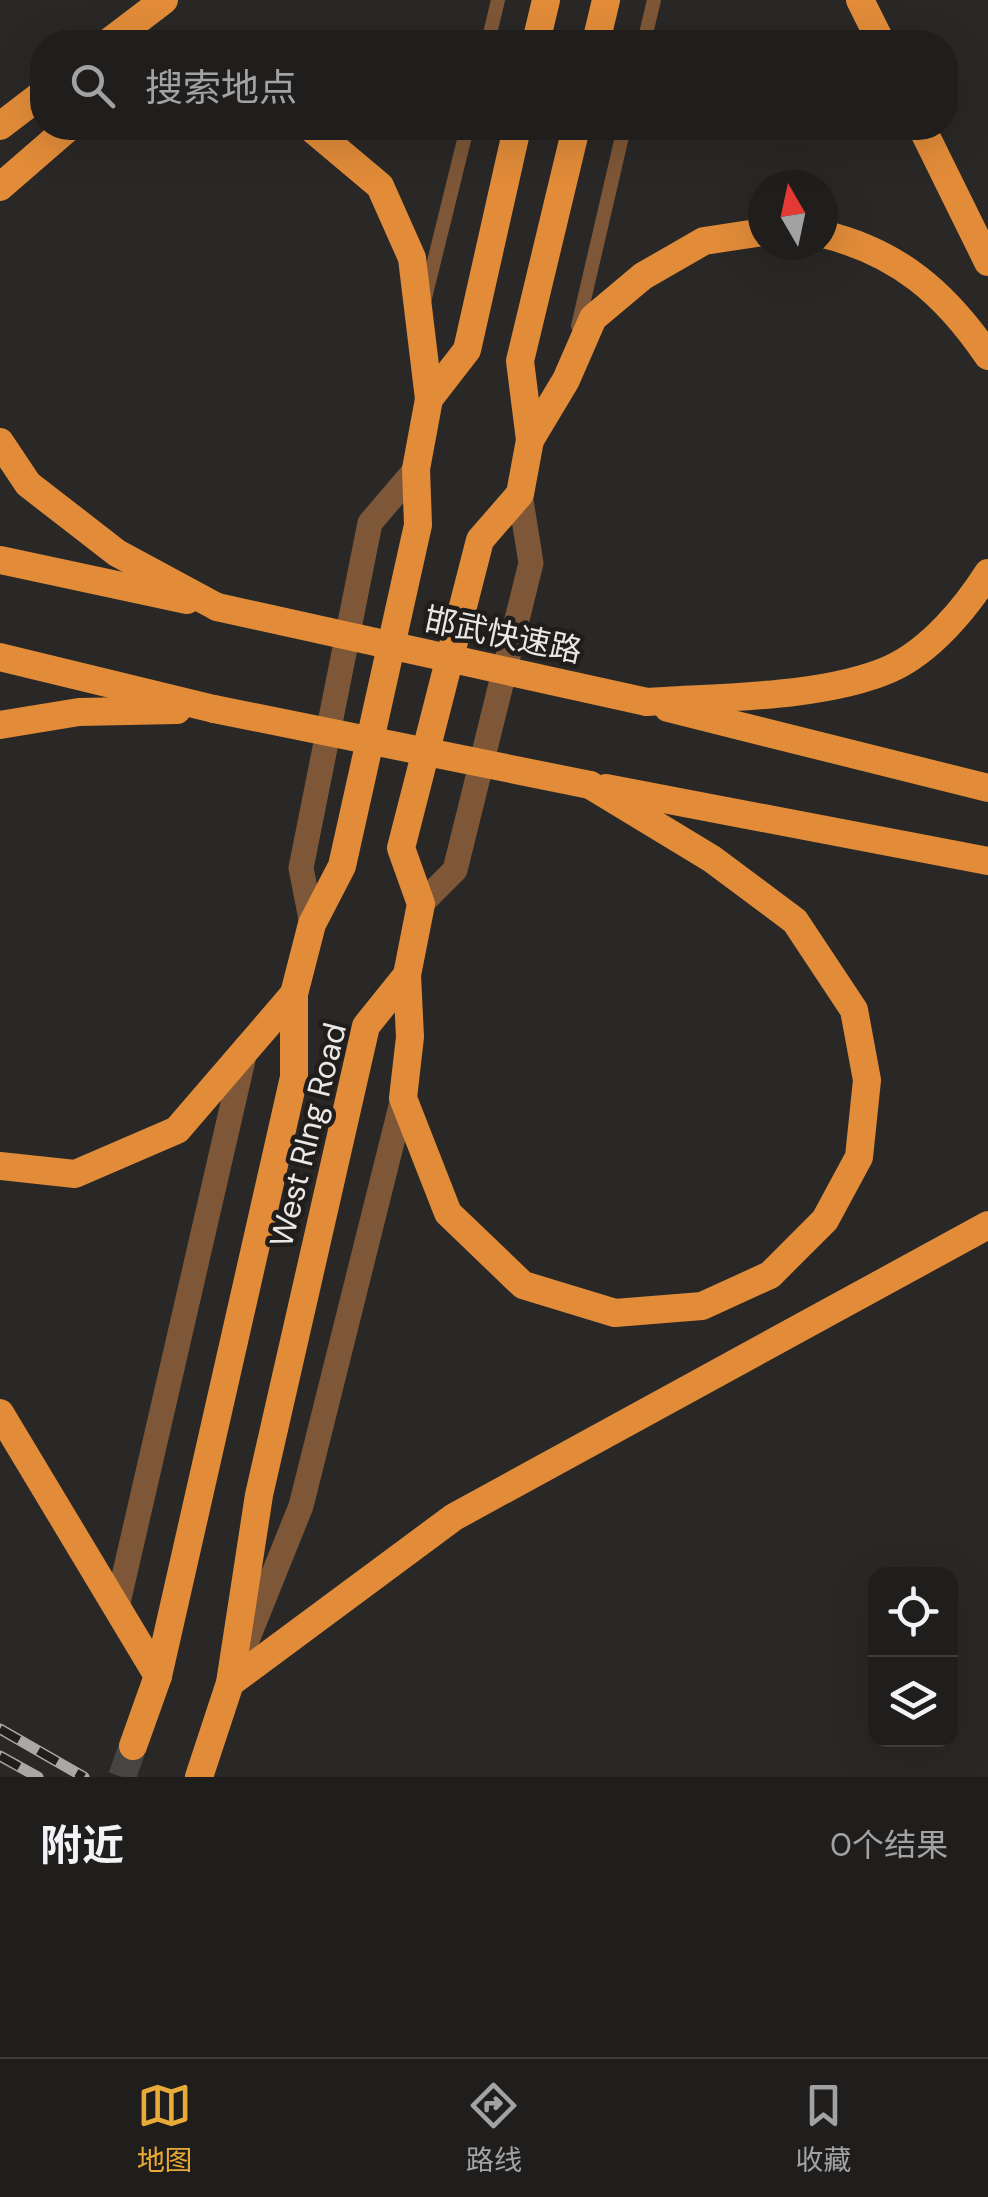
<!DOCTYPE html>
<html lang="zh">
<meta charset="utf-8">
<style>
:root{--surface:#201e1c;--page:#282725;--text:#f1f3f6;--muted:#a2a2a3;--line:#3d3c3b;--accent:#e9ab38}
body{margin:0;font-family:"DM Sans","Noto Sans SC",sans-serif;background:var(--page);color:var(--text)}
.controls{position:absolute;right:30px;bottom:30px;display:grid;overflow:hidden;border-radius:20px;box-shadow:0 10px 40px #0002}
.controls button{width:90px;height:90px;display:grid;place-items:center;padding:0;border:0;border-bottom:2px solid var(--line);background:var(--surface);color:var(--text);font:50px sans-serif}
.compass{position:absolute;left:748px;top:170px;width:90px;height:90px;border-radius:50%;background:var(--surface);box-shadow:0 10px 40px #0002;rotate:351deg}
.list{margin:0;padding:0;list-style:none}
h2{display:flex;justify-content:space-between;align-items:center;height:130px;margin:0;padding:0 40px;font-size:42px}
h2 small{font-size:32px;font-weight:400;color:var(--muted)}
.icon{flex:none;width:55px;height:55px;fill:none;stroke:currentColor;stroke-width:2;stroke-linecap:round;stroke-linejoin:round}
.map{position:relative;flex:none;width:988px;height:1777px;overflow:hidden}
.search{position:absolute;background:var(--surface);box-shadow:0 10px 40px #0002;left:30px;right:30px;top:30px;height:110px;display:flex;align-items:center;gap:25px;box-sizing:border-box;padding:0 35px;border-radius:40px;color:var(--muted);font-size:38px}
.sheet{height:280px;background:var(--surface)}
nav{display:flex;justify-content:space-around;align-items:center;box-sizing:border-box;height:140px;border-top:2px solid var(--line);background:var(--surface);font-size:28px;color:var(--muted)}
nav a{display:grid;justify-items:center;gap:5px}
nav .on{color:var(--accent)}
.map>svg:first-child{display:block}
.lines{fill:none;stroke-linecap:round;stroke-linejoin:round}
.trunk-tunnel{stroke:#474543;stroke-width:28;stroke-dasharray:28 14;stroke-linecap:butt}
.service{stroke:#7d5737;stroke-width:14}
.minor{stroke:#7d5737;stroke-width:25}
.trunk{stroke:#e28c39;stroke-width:28}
.rail-casing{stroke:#a9a8a6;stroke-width:11}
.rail{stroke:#201e1d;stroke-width:8;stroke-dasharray:22;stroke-linecap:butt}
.trunk-bridge{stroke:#e28c39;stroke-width:28}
.labels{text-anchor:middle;stroke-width:9;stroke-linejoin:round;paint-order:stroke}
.street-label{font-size:32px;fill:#e9e8e6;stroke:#201e1d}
</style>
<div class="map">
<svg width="988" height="1777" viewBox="0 0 988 1777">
<rect width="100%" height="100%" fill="#2a2826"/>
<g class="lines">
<polyline class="trunk-tunnel" points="122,1777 133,1746"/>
<g class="service">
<polyline points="488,42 498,0"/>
<polyline points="644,42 654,0"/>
<polyline points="424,302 467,128"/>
<polyline points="578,326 624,128"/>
</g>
<g class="minor">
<polyline points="421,904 455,870 531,563 520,494"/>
<polyline points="312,924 301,868 370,523 416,469"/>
<polyline points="117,1607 246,1047"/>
<polyline points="241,1655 301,1506 403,1098"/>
</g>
<g class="trunk">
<polyline points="860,0 881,42"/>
<polyline points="109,42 164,0"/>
<polyline points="536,42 546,0"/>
<polyline points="596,42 606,0"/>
<polyline points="0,126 42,94"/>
<polyline points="311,128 380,186 412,258 429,399"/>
<polyline points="922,128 988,262"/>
<polyline points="0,187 68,128"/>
<path d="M823,234c75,18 123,60 165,122"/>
<polyline points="530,440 566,380 593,318 643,276 704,241 763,232"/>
<polyline points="0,442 28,484 117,553 217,607"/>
<polyline points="0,560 187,600"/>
<polyline points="0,657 214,709"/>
<path d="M647,702c72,-5 177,-4 243,-33 40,-18 75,-60 98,-96"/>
<polyline points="668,708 988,788"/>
<polyline points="0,725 79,712 177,710"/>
<polyline points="606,788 988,861"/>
<polyline points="407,975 410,1037 403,1098 448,1213 523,1285 615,1313 702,1306 770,1275 825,1220 859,1157 867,1080 854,1010 795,921 712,859 590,785"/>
<polyline points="0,1166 75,1174 177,1130 294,994"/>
<polyline points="0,1413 158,1676"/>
<polyline points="230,1683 454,1517 988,1225"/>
<polyline points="133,1746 158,1676 294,1077 294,994 312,924 342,866 418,525 416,469 429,399 467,350 517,128"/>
<polyline points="199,1777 230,1683 259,1495 366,1026 407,975 421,904 401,848 480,540 520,494 530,440 520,361 576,128"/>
</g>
<defs>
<g id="rail">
<polyline points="0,1729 84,1777"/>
<polyline points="0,1756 38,1777"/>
</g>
</defs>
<use href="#rail" class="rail-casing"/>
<use href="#rail" class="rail"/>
<g class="trunk-bridge">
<polyline points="217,607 647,702"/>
<polyline points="214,709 590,785"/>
</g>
</g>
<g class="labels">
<g class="street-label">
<text transform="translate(503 635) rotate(12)" y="11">邯武快速路</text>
<text transform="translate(308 1135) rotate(-76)" y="11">West RIng Road</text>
</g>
</g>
</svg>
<div class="controls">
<button><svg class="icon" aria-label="locate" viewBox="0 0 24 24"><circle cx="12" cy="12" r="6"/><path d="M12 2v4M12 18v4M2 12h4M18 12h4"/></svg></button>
<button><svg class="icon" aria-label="layers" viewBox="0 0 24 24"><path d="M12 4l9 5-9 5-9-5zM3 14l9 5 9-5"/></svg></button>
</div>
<svg class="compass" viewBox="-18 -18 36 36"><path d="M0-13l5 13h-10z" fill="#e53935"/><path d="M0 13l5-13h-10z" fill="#a2a2a3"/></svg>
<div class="search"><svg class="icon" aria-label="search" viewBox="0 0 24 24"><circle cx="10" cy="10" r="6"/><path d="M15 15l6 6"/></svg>搜索地点</div>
</div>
<section class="sheet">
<h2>附近<small>0个结果</small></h2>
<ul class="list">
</ul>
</section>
<nav>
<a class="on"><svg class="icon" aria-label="map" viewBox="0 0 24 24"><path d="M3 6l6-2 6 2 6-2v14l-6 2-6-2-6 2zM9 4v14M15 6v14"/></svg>地图</a>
<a><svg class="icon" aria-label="directions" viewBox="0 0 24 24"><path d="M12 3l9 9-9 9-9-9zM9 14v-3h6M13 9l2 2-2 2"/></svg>路线</a>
<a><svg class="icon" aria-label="saved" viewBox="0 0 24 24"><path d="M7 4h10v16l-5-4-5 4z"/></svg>收藏</a>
</nav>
